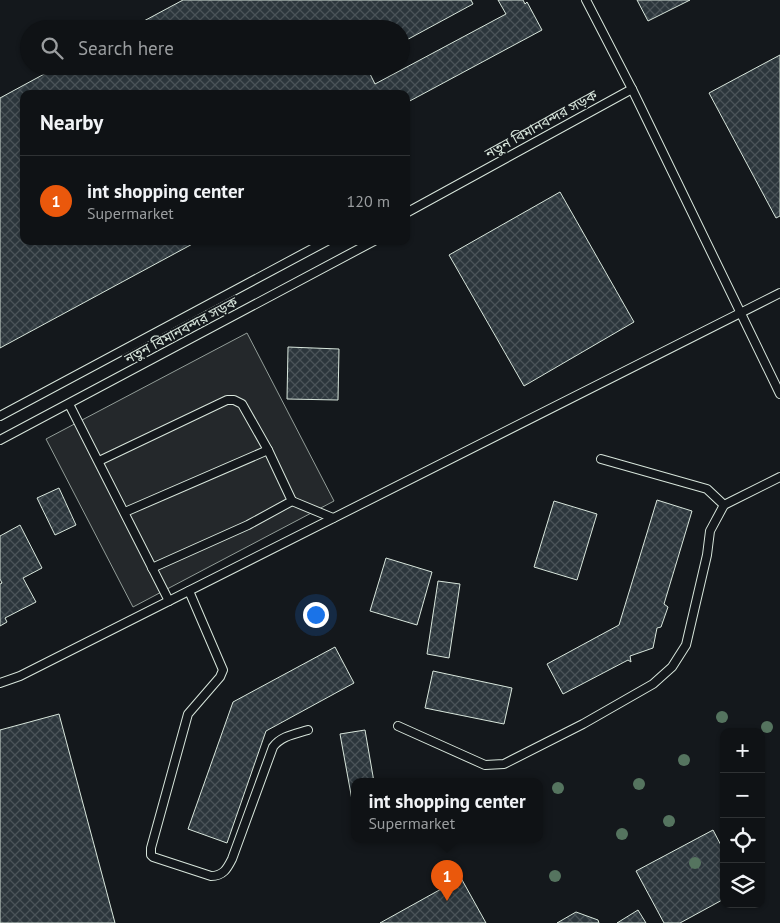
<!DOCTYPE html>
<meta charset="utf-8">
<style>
:root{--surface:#0f1215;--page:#181b1e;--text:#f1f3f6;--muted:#9b9ea0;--line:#2f3234;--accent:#ea580c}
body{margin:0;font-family:"PT Sans","Noto Sans Bengali",sans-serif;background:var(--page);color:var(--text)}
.controls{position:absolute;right:15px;bottom:15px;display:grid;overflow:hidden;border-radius:10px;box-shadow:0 1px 4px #0004}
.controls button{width:45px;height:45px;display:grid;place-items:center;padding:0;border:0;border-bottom:1px solid var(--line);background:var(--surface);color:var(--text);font:25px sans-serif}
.you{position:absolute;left:315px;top:614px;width:18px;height:18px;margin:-12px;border:4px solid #fff;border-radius:50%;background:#1a73e8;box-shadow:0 0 0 8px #1a73e833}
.badge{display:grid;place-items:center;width:32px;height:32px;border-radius:50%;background:var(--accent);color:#fff;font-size:16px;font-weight:700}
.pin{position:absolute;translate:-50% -41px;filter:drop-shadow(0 1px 2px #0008)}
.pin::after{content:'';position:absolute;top:26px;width:18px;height:15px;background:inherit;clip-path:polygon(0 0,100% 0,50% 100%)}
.popup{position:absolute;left:351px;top:778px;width:192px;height:65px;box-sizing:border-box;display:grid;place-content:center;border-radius:10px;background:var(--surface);filter:drop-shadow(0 1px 4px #0005);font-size:16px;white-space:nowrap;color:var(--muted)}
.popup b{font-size:19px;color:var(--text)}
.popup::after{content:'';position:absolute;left:50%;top:100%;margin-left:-10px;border:10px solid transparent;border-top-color:var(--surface)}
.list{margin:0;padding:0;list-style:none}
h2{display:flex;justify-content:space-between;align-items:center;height:65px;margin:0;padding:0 20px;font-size:21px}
h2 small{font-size:16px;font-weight:400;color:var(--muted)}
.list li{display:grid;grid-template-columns:32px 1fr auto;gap:15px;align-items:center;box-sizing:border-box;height:90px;padding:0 20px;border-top:1px solid var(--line)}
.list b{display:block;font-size:19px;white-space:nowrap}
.list p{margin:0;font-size:16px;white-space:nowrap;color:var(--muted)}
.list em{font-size:16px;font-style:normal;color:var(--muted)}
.icon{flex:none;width:28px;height:28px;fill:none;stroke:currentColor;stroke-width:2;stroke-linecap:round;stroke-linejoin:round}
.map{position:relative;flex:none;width:780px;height:923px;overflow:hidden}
.search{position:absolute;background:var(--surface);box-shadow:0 1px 4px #0004;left:20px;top:20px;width:390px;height:55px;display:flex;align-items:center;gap:12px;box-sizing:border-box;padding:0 18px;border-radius:28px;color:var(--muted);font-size:19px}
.panel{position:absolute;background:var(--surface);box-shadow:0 1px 4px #0004;left:20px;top:90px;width:390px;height:155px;border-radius:10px}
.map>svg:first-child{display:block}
.parking{fill:#24282b;stroke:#939e99}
.building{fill:url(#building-cross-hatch);stroke:#d8e6dc}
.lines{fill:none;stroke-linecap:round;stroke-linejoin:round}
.service-casing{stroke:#d8e6dc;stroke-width:10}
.service{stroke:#14181c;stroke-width:8}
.tree{fill:#55745f}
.labels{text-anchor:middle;stroke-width:4;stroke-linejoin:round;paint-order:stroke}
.street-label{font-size:14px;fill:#d8e6dc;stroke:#14181c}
</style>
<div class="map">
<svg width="780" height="923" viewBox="0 0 780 923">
<defs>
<pattern id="building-cross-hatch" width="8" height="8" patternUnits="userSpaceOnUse" patternTransform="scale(1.25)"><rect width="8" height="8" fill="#2c363c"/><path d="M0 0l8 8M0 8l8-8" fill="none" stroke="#4a5358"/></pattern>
</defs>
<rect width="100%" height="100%" fill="#14181c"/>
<polygon class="parking" points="247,333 334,501 133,607 46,439"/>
<g class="building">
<polygon points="183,0 471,0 473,4 401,43 401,29 129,29"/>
<polygon points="498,0 523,0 525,4 527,2 542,30 406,103 406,94 24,94 24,241 198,241 0,348 0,98 59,66 366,66 375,84 506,14"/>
<polygon points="637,0 690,0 648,21"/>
<polygon points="780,55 780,216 776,218 709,93"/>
<polygon points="560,192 634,322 524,386 449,255"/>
<polygon points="288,347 339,349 338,400 287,399"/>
<polygon points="59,488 76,525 55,535 37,498"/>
<polygon points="657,500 692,511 664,604 668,607 661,627 657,628 653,648 630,656 631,662 628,660 563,694 547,664 619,625"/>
<polygon points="554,501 597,514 577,580 534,567"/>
<polygon points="20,525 42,568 23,578 36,602 5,618 7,622 0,626 0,584 2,583 0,579 0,536"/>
<polygon points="386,558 432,572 417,625 370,611"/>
<polygon points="438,581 460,584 449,658 427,654"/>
<polygon points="335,647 354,683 266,731 227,843 188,829 233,702"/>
<polygon points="433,671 512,688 504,724 425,708"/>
<polygon points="59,714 115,923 0,923 0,730"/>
<polygon points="365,730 374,782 354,782 354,811 340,734"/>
<polygon points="713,830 724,851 724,899 680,923 664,923 636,871"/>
<polygon points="461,878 486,923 380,923"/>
<polygon points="638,910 646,923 617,923"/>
<polygon points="576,912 598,920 599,923 557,923"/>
</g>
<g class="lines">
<defs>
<g id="service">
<polyline points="586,0 632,89 780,394"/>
<polyline points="406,213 632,89"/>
<polyline points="69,404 169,601"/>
<polyline points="0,416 327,241"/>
<polyline points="0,440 374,241"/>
<polyline points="601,459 707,489 724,505"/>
<polyline points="99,461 227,400 234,400 242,404 268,450 292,501 248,525 152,568"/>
<polyline points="292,501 333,518"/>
<polyline points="125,512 268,450"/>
<path d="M189,591l34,79 -3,7 -32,37 -37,134v7l2,2 58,19c12,0 16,-7 21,-17l41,-112c8,-11 22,-13 35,-17"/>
<polyline points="0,683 20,676 780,293"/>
<polyline points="398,726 485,765 504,764 583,724 653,684 672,667 686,645 707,555 710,531 724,505 780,477"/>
</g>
</defs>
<use href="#service" class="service-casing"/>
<use href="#service" class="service"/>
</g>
<g class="tree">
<circle cx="722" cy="717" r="6"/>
<circle cx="767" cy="727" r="6"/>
<circle cx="684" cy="760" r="6"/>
<circle cx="639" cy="784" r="6"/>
<circle cx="558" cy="788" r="6"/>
<circle cx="669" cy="821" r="6"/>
<circle cx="622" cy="834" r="6"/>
<circle cx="695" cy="863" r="6"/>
<circle cx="555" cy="876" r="6"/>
</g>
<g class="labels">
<g class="street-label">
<text transform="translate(541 124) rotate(-29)" y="5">নতুন বিমানবন্দর সড়ক</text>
<text transform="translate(181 330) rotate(-28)" y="5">নতুন বিমানবন্দর সড়ক</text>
</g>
</g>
</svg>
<div class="controls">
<button>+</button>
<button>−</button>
<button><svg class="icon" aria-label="locate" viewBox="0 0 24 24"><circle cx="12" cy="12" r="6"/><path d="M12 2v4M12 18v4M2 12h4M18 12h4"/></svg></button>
<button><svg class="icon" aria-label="layers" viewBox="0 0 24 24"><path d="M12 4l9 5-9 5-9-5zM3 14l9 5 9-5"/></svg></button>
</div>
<div class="you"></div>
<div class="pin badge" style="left:447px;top:901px">1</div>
<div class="popup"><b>int shopping center</b>Supermarket</div>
<div class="search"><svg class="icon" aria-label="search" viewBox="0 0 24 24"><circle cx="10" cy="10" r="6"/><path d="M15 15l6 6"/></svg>Search here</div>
<section class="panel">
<h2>Nearby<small></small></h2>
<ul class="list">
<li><span class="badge">1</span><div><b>int shopping center</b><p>Supermarket</p></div><em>120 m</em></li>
</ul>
</section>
</div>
